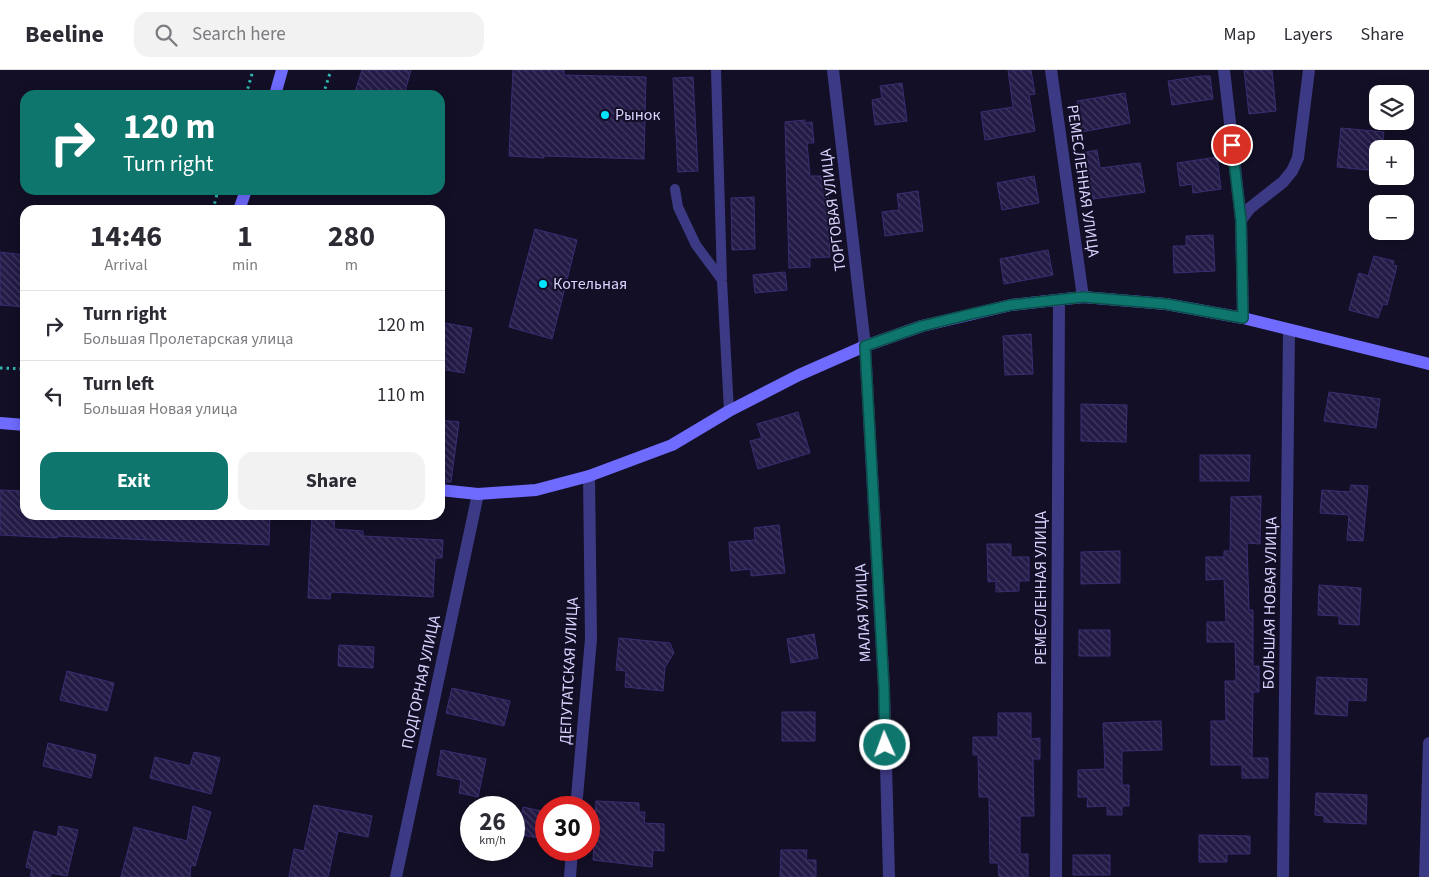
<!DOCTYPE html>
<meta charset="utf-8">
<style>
:root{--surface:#fff;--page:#f2f2f3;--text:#2b2b33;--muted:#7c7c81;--line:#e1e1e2;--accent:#0f766e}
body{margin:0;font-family:"Source Sans 3",sans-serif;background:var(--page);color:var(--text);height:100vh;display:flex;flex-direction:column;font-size:19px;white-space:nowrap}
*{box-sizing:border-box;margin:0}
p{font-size:16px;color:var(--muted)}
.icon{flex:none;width:28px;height:28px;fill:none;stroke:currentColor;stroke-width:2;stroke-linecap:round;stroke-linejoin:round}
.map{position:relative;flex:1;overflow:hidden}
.drawer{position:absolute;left:20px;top:135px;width:425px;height:315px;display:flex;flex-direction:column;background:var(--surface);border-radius:15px;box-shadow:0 2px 12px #0003}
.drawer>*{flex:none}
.banner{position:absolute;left:20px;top:20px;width:425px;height:105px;border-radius:15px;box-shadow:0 2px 12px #0003;background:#0f766e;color:#fff;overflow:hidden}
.buttons{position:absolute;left:1369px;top:15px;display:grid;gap:10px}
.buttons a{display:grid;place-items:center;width:45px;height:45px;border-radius:10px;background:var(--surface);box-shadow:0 2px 12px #0003;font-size:25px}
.speed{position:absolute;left:460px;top:726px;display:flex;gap:10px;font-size:25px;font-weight:700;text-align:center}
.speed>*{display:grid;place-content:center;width:65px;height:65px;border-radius:50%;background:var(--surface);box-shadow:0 2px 12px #0003;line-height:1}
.speed small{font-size:12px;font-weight:400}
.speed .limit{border:8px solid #d22;background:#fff;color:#111}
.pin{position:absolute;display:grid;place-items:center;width:42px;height:42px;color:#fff;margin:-21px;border:2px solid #fff;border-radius:50%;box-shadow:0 1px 5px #0007}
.me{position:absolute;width:55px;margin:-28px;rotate:358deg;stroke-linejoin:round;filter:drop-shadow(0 0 4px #0008)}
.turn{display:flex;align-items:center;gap:18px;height:105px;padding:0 20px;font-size:22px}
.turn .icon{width:65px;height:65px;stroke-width:2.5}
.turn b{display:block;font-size:35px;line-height:42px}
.eta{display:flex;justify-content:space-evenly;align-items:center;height:85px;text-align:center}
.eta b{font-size:30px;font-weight:700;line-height:35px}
.cta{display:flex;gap:10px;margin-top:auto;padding:10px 20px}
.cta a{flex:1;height:58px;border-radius:15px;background:var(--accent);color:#fff;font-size:20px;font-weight:700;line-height:58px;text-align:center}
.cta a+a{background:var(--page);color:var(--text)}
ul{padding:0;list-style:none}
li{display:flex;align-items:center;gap:15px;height:70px;padding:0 20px;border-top:1px solid var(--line)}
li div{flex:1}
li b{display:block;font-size:19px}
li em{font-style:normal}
header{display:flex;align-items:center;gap:30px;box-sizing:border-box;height:70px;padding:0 25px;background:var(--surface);border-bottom:1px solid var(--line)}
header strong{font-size:24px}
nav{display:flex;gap:28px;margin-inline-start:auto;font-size:18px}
.search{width:350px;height:45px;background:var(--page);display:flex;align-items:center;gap:12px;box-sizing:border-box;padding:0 18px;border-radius:15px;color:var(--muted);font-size:19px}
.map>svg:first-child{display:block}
</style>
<header>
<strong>Beeline</strong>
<div class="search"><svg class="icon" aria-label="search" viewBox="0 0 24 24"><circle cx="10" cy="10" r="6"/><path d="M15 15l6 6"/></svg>Search here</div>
<nav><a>Map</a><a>Layers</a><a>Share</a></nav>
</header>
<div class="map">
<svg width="1429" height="807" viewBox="0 0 1429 807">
<defs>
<pattern id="building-back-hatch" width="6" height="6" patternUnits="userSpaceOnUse" patternTransform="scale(1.25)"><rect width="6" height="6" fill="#241b47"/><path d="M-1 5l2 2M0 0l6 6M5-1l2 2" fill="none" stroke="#433b63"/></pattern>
</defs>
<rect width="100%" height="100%" fill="#130f26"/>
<path fill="url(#building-back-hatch)" stroke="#3b2d73" d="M 362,0 L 411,0 L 404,25 L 354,25 Z
M 513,0 L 564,0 L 564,5 L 646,7 L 644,89 L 544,86 L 544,88 L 509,86 Z
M 1008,0 L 1031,0 L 1035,24 L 1029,25 L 1035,61 L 985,70 L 981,42 L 1013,37 Z
M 1244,0 L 1272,0 L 1276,41 L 1249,44 Z
M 1201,6 L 1210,6 L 1213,29 L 1172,35 L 1168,11 Z
M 693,7 L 698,101 L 678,102 L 673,8 Z
M 902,13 L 907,51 L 875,55 L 872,30 L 882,28 L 880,16 Z
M 1125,23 L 1130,53 L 1082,62 L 1077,31 Z
M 805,50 L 805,53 L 812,52 L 814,73 L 807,73 L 810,106 L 823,106 L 823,114 L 828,114 L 830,187 L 810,188 L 810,197 L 789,198 L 785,52 Z
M 1341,58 L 1384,62 L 1382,79 L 1378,79 L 1378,101 L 1337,97 Z
M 1097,80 L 1100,98 L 1140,93 L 1145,122 L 1093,129 L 1092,122 L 1082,124 L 1076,84 Z
M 1217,87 L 1221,119 L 1193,123 L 1192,114 L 1180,116 L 1177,93 Z
M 1034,106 L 1039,133 L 1002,140 L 997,113 Z
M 918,121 L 923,161 L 885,166 L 882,142 L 899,140 L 897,124 Z
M 754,127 L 755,179 L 732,180 L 731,128 Z
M 535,159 L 577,170 L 552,269 L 509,257 Z
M 1213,165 L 1215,201 L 1174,203 L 1173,176 L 1186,176 L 1186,166 Z
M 1048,180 L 1053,205 L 1004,214 L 1000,189 Z
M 0,182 L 25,185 L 25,237 L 0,235 Z
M 1374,186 L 1394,191 L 1393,195 L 1397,196 L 1387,235 L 1383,234 L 1378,248 L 1349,240 L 1359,203 L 1368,206 Z
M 785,202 L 787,220 L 755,223 L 753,205 Z
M 440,252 L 472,258 L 464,303 L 440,299 Z
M 1031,264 L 1033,304 L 1005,305 L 1003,266 Z
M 1329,322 L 1380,329 L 1376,358 L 1324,351 Z
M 1081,334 L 1127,335 L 1126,372 L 1081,371 Z
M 798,342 L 810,383 L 758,399 L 750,371 L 762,368 L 757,354 Z
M 440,350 L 459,352 L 451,412 L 440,412 Z
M 1200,385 L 1250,385 L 1249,411 L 1200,411 Z
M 1351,415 L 1368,416 L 1363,471 L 1347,470 L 1349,445 L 1320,443 L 1322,420 L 1350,422 Z
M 0,420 L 25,421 L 25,445 L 270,445 L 269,475 L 57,466 L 57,468 L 0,465 Z
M 1261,426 L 1260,474 L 1247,473 L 1249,540 L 1253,540 L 1253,596 L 1259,596 L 1259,622 L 1253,622 L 1252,688 L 1268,688 L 1268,708 L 1242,708 L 1242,695 L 1211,695 L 1211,651 L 1226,651 L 1225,611 L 1236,611 L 1235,572 L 1207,572 L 1207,552 L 1226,552 L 1224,509 L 1206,510 L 1206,487 L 1224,487 L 1224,481 L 1230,481 L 1231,427 Z
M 312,445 L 335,445 L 334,459 L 363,461 L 363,466 L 443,470 L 442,488 L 435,488 L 433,527 L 331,522 L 330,529 L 308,528 Z
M 779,455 L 785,503 L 751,506 L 751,499 L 731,501 L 729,472 L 755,470 L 754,458 Z
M 987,474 L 1011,474 L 1011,487 L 1029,487 L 1029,511 L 1019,511 L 1019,521 L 996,522 L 996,511 L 988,512 Z
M 1120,481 L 1120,513 L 1081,514 L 1081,482 Z
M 1319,515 L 1361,518 L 1359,555 L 1339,554 L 1339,546 L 1318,545 Z
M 1079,560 L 1110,560 L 1110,586 L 1079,586 Z
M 814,564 L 818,588 L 791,593 L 787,569 Z
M 619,568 L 670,573 L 674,583 L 665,597 L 663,621 L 625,617 L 626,601 L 616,600 Z
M 339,575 L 374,577 L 373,598 L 338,596 Z
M 67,601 L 114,613 L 107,641 L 60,630 Z
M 1317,607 L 1367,609 L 1366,631 L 1348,630 L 1347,646 L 1315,644 Z
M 452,618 L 510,631 L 504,656 L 446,643 Z
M 782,642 L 815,642 L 815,671 L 782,671 Z
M 998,643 L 1031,643 L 1031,669 L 1040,668 L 1040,689 L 1033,689 L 1034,746 L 1020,746 L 1020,784 L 1028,784 L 1028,807 L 999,807 L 998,793 L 990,793 L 989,727 L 979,727 L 978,685 L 973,685 L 973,667 L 998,667 Z
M 1161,651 L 1162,680 L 1122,681 L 1122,715 L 1129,715 L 1129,736 L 1122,736 L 1122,745 L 1107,745 L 1107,736 L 1087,737 L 1088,727 L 1078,727 L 1078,700 L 1105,699 L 1103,653 Z
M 48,673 L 96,685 L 91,708 L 43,696 Z
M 441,680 L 486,689 L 478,727 L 459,723 L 461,710 L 437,705 Z
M 194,682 L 220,688 L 211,724 L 150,708 L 155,687 L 190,696 Z
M 1316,723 L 1367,725 L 1366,754 L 1324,752 L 1324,746 L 1315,745 Z
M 596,731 L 639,733 L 639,742 L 645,742 L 644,753 L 664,754 L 664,781 L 653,780 L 652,797 L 593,790 Z
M 314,735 L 372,746 L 368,767 L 338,761 L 328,807 L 289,807 L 294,779 L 304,781 Z
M 193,736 L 211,742 L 195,796 L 191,795 L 190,807 L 121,807 L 134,757 L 187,771 Z
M 523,737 L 546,742 L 546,764 L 544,764 L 543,769 L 517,764 Z
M 59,756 L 78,760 L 67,806 L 51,803 L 50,807 L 30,807 L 32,799 L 26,797 L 34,761 L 57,767 Z
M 1199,765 L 1250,766 L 1250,784 L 1227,784 L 1227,792 L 1199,792 Z
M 781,780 L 807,780 L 806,790 L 816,790 L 816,807 L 780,807 Z
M 1073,785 L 1110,785 L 1110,805 L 1073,805 Z"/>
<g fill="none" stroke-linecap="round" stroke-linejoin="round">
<path stroke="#2fb8b0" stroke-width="3" stroke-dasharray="2.5 4" stroke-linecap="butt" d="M 246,25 L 253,0
M 323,25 L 331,0
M 213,140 L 218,120
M 0,298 L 25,299"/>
<path stroke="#3d3a85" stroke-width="10" d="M 716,0 L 722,211 L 729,341
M 675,119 L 678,137 L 696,175 L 722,210"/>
<path stroke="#3d3a85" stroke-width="12" d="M 833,0 L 865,276 L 884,619 L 889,807
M 1051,0 L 1083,227
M 1224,0 L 1241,150
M 1243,248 L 1241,150 L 1250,138 L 1283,112 L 1292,101 L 1298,88 L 1309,0
M 576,738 L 591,569 L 589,406
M 396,807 L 478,424
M 570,807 L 572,780
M 1056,807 L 1059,230
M 1283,807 L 1289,260
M 1425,807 L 1429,673"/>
<path stroke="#6f6bff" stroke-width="12" d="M 275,25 L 282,0
M 239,140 L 246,120
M 0,353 L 25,355
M 440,420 L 478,424 L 536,420 L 589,406 L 672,375 L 729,341 L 799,305 L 865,276 L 922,256 L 1011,235 L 1083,227 L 1166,234 L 1243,248 L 1429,294"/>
</g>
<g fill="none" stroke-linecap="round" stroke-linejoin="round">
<defs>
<path id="route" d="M 885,675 L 884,619 L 865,276 L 922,256 L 967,245 L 1011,235 L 1083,227 L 1166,234 L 1243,248 L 1241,150 L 1232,75"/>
</defs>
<use href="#route" stroke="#0a4d48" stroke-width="12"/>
<use href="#route" stroke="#0f766e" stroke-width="9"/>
</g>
<g fill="#00e5ff" stroke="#130f26" stroke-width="2">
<circle cx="605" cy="45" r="5"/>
<circle cx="543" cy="214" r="5"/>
</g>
<g text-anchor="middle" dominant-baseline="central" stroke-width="4" stroke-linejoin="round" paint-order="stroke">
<g font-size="16" fill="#d9d4ff" stroke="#130f26" text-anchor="start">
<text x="615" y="45">Рынок</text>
<text x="553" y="214">Котельная</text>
</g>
<g font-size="16" fill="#d9d4ff" stroke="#130f26">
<text transform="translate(1083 111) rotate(82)">РЕМЕСЛЕННАЯ УЛИЦА</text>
<text transform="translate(833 140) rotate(-97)">ТОРГОВАЯ УЛИЦА</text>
<text transform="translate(1041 518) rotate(-90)">РЕМЕСЛЕННАЯ УЛИЦА</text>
<text transform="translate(1270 533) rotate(-89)">БОЛЬШАЯ НОВАЯ УЛИЦА</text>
<text transform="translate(863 543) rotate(-93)">МАЛАЯ УЛИЦА</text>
<text transform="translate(569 601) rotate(-87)">ДЕПУТАТСКАЯ УЛИЦА</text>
<text transform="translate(421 612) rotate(-78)">ПОДГОРНАЯ УЛИЦА</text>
</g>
</g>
</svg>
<div class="buttons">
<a><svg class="icon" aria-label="layers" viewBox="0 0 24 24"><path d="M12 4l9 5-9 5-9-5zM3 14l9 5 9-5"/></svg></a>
<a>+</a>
<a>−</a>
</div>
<div class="speed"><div>26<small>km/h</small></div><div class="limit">30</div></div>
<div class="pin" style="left:1232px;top:75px;background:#d93025"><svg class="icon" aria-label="arrive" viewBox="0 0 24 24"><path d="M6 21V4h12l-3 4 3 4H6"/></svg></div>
<svg class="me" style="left:885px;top:675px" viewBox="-20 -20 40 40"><circle r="17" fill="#0f766e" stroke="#fff" stroke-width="3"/><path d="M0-11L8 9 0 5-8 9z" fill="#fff"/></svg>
<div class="banner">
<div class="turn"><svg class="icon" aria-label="right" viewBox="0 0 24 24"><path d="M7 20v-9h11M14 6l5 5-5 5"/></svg><div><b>120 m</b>Turn right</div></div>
</div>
<section class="drawer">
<div class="eta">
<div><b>14:46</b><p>Arrival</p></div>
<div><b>1</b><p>min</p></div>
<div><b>280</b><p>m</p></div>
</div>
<ul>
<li><svg class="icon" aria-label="right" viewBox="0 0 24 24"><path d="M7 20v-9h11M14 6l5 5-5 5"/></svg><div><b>Turn right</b><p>Большая Пролетарская улица</p></div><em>120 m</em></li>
<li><svg class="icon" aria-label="left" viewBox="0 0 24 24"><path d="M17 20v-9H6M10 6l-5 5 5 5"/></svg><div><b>Turn left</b><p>Большая Новая улица</p></div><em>110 m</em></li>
</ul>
<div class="cta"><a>Exit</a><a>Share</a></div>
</section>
</div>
